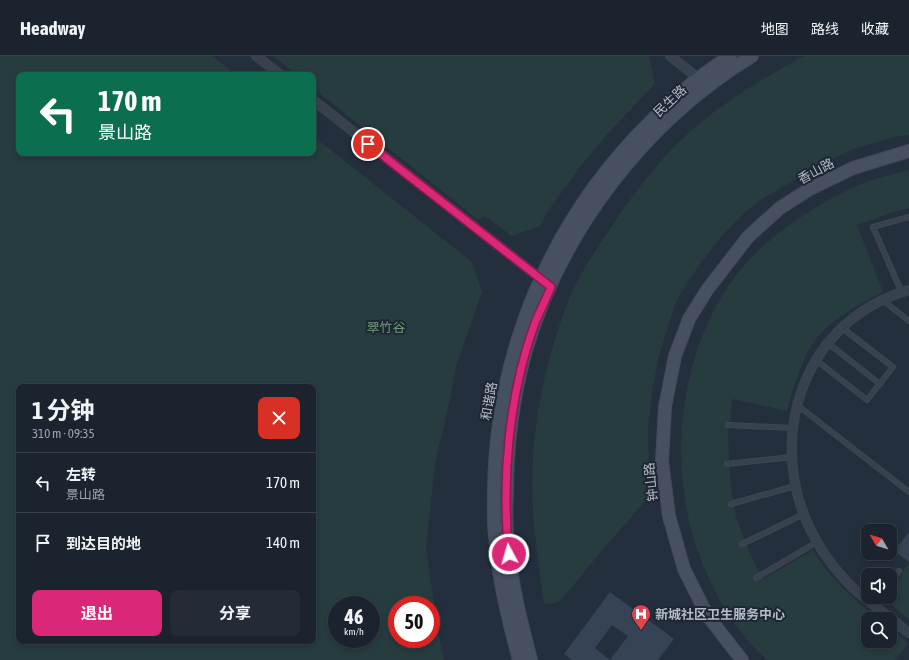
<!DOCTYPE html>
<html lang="zh">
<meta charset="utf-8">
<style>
:root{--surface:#1b232e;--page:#242b36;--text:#f1f3f6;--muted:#a0a4aa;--line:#39404a;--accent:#db2777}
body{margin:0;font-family:"Asap Condensed","Noto Sans SC",sans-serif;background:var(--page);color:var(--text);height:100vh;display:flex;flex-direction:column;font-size:15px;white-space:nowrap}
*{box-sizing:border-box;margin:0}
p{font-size:13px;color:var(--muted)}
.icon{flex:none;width:22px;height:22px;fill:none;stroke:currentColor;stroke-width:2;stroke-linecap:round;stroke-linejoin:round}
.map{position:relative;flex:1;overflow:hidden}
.drawer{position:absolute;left:16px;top:328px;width:300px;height:260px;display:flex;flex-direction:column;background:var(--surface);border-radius:8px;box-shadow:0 2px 6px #0003,0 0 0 1px var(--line)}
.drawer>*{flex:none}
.guide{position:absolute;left:16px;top:16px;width:300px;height:84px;border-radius:8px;box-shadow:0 2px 6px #0003,0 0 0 1px var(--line);background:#0b6e4f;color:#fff;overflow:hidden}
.needle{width:26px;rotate:308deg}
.controls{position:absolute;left:861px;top:468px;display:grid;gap:8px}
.controls a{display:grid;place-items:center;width:36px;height:36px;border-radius:8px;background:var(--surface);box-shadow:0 2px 6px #0003,0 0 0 1px var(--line);font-size:20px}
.speed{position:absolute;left:328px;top:540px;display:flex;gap:8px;font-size:20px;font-weight:700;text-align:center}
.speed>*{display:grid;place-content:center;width:52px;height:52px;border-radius:50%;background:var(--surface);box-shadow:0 2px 6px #0003,0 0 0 1px var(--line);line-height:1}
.speed small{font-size:10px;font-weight:400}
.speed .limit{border:6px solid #d22;background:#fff;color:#111}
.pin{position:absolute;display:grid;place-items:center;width:34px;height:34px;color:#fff;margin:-17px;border:2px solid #fff;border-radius:50%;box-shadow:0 1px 4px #0007}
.me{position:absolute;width:44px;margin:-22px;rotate:354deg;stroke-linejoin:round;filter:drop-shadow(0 0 3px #0008)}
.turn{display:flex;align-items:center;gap:14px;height:84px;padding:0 16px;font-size:18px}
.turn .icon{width:52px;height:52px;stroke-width:2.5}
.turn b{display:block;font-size:28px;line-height:34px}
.round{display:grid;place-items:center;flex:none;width:42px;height:42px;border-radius:8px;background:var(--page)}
.overview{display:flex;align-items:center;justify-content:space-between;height:68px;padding:0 16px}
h1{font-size:24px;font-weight:700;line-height:30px}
.primary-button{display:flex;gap:8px;margin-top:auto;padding:8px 16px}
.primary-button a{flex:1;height:46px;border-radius:8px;background:var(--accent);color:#fff;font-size:16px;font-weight:700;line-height:46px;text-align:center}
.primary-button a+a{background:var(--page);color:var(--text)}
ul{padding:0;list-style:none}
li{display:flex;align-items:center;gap:12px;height:60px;padding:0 16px;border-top:1px solid var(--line)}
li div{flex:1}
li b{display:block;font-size:15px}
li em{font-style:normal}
header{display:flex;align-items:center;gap:24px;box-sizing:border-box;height:56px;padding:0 20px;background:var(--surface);border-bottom:1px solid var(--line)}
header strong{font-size:19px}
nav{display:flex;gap:22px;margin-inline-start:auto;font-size:14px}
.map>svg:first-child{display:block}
</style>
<header>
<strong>Headway</strong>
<nav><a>地图</a><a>路线</a><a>收藏</a></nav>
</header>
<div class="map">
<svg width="909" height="604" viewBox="0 0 909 604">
<rect width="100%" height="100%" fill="#242f3e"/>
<path fill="#263c3f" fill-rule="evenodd" d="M 0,0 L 212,0 L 236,19 L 19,19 L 19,97 L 313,97 L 313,80 L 472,206 L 482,236 L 456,310 L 451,339 L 435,408 L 426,491 L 437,571 L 444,604 L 0,604 ZM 19,331 L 313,331 L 313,585 L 19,585 ZM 337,549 L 371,549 L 371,583 L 337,583 ZM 397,549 L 431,549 L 431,583 L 397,583 Z
M 273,0 L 649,0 L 655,28 L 609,76 L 583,107 L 548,155 L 540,170 L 512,180 L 485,160 L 478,164 L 313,32 L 313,19 L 297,19 Z
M 805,0 L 909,0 L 909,79 L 894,81 L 851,94 L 816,111 L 759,145 L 741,160 L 720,182 L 697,212 L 676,245 L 658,303 L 652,337 L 648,371 L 650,440 L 610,485 L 560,545 L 550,548 L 544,547 C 537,499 530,452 533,403 C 536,349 549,294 569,243 C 577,222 591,202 603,183 C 622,154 643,125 666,99 C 696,67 733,41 770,19 C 782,13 793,5 805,0 Z
M 909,114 L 909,152 L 894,156 L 857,169 L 883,236 C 863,246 843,257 826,272 C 803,293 795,327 787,355 L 733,343 L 728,379 L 730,422 L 736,461 L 750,498 L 763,523 L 813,494 C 830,523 852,542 878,563 L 868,563 L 868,585 L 890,585 L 890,573 L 906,585 L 907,589 L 895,604 L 767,604 C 760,597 752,589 745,581 C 724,556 708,524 697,493 C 665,399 681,272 754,199 C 782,171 829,140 867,126 C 881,121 895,118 909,114 Z
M 909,506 L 909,563 L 888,546 L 888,542 L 890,541 L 890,538 Z"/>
<path fill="#364354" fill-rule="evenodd" d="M 909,476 L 909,506 L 894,495 Z
M 610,536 L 674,583 L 658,604 L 572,604 L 564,598 ZM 612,569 L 628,580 L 610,604 L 595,592 Z"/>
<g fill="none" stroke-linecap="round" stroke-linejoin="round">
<defs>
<path id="lane" d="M 902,237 L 873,171 L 909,161
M 884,245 L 909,265
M 829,288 L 880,328
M 816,304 L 867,344 L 893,311 L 841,271
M 797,349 L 909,436
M 728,369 L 793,372
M 727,408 L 792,401
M 731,448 L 795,430
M 742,488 L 804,458
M 756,522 L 817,486
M 890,527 L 899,515
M 874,549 L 879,541"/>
<path id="street" d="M 256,0 L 281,19
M 670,0 L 702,25
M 313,44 L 545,226
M 909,234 C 799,265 762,391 817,486 C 826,502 839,518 852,531 C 858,537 865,542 871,547 C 884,557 896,567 909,577"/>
<path id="secondary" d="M 519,604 C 508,563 498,522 495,479 C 493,464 494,449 494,434 C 496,294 552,161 653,63 C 667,49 682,34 699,22 C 709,14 720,7 730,0
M 531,604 C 520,562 510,521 507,478 C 506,464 506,450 507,436 C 507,390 513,343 525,298 C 560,176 644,66 752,0
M 742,604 L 707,559 L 684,513 L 669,460 L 662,405 L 665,351 L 675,300 L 689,263 L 707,234 L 748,181 L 760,170 L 780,152 L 808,134 L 853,112 L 909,95"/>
</defs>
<use href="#lane" stroke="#414a57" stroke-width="6"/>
<use href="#street" stroke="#414a57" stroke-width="10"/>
<use href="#secondary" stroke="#414a57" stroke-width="14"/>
<use href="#lane" stroke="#38414e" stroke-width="4.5"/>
<use href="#street" stroke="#38414e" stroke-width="9"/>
<use href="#secondary" stroke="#465061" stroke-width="12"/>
</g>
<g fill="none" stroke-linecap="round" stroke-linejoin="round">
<defs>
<path id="route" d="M 368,88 L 551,231 C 546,243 540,255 535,267 C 509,338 501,424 509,498"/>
</defs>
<use href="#route" stroke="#8e194d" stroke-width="10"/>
<use href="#route" stroke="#db2777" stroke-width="7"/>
</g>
<defs>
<symbol id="hospital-pin" viewBox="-11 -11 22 30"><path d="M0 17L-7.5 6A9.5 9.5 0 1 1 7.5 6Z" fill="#e0444e" stroke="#1d2633"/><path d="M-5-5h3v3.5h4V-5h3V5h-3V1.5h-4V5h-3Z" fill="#fff"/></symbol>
</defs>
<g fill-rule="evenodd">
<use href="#hospital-pin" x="630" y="547" width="22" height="30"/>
</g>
<g text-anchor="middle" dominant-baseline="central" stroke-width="4" stroke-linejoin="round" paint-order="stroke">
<g font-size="13" fill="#b4bcc9" stroke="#1d2633">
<text transform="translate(670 45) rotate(-43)">民生路</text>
<text transform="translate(816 115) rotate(-28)">香山路</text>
<text transform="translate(489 345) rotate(-80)">和谐路</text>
<text transform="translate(651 426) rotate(-96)">钟山路</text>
</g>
<g font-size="13" fill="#6b9a76" stroke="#1d2633">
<text x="386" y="271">翠竹谷</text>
</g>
<g font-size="13" font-weight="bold" fill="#b4bcc9" stroke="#1d2633" text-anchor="start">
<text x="655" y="558">新城社区卫生服务中心</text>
</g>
</g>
</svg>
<div class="controls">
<a><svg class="needle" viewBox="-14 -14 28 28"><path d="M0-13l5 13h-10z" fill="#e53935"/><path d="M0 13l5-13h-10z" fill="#a0a4aa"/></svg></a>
<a><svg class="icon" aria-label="sound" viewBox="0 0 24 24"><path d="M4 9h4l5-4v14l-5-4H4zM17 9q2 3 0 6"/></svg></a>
<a><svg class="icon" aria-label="search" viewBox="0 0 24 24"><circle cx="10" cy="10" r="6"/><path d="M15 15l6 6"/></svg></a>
</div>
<div class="speed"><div>46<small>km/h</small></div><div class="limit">50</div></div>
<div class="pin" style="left:368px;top:88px;background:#d93025"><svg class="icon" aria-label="arrive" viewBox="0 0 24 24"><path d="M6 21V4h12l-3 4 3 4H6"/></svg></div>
<svg class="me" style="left:509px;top:498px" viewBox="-20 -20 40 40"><circle r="17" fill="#db2777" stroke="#fff" stroke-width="3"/><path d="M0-11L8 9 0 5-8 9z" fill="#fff"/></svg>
<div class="guide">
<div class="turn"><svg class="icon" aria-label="left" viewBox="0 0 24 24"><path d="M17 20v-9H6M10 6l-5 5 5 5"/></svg><div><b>170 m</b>景山路</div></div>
</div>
<section class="drawer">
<div class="overview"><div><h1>1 分钟</h1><p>310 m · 09:35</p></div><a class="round" style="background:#d93025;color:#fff"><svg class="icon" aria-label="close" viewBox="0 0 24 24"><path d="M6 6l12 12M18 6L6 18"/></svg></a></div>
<ul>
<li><svg class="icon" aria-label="left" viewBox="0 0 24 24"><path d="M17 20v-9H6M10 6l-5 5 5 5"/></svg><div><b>左转</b><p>景山路</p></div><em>170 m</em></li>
<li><svg class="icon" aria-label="arrive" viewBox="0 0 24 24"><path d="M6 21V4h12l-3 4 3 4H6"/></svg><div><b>到达目的地</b></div><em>140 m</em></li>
</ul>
<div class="primary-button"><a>退出</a><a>分享</a></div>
</section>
</div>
